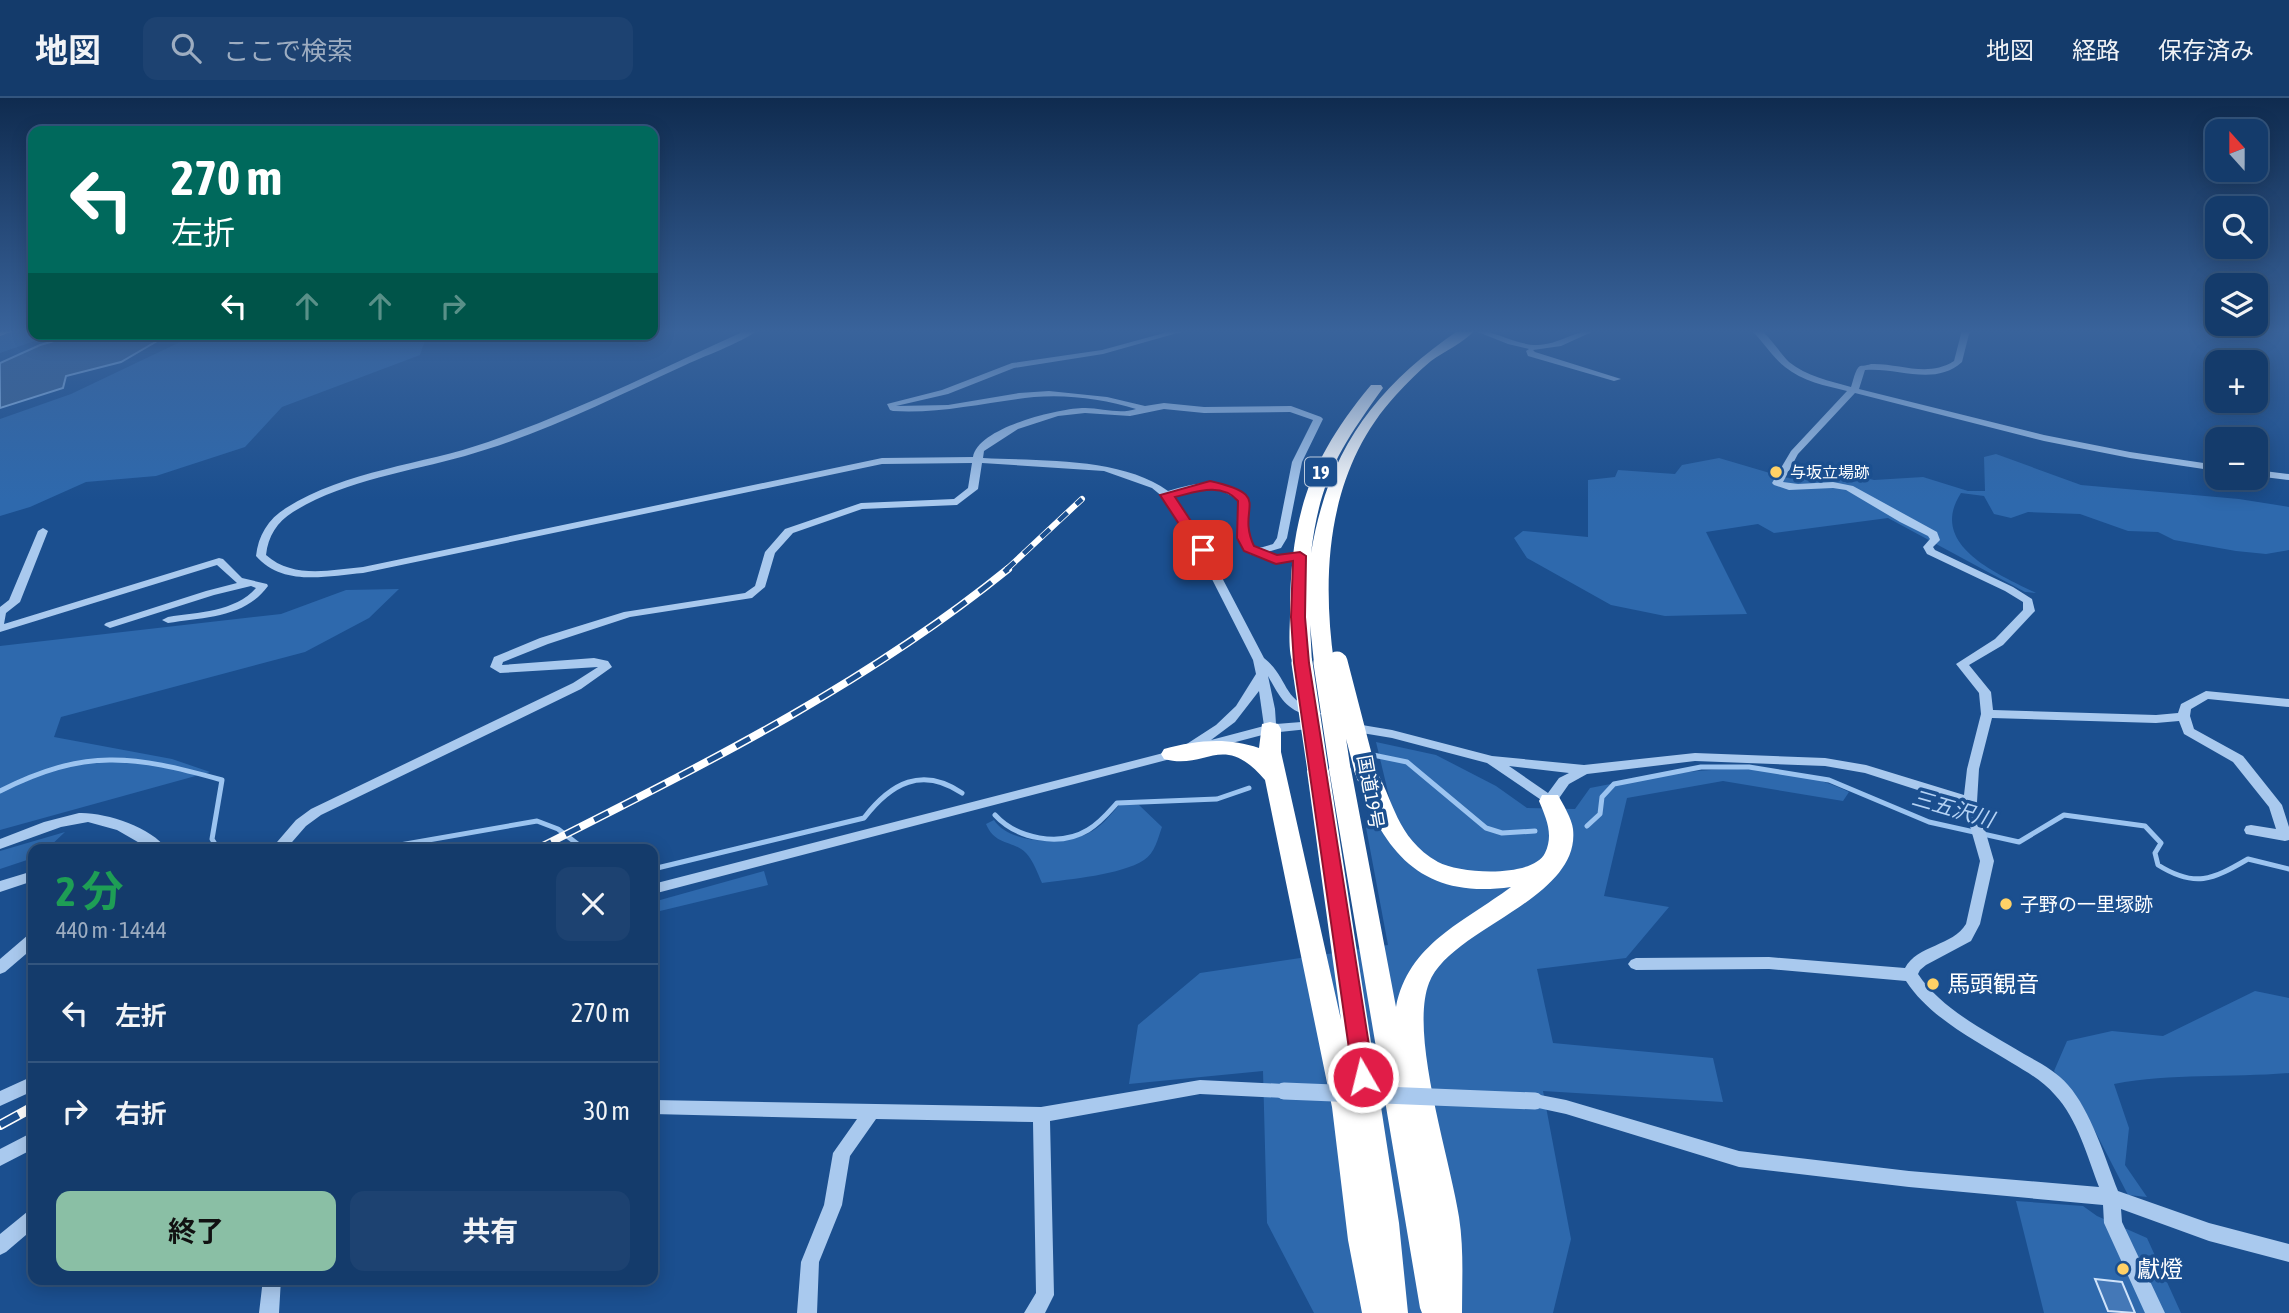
<!DOCTYPE html>
<html lang="ja">
<meta charset="utf-8">
<style>
:root{--surface:#143b6b;--page:#1d4271;--text:#f1f3f6;--muted:#9dadc1;--line:#33557e;--accent:#8abfa5}
body{margin:0;font-family:"Asap Condensed","Noto Sans JP",sans-serif;background:var(--page);color:var(--text);height:100vh;display:flex;flex-direction:column;font-size:26px;white-space:nowrap}
*{box-sizing:border-box;margin:0}
p{font-size:23px;color:var(--muted)}
.icon{flex:none;width:38px;height:38px;fill:none;stroke:currentColor;stroke-width:2;stroke-linecap:round;stroke-linejoin:round}
.map{position:relative;flex:1;overflow:hidden}
.panel{position:absolute;left:28px;top:746px;width:630px;height:441px;display:flex;flex-direction:column;background:var(--surface);border-radius:14px;box-shadow:0 4px 18px #0003,0 0 0 2px var(--line)}
.panel>*{flex:none}
.hud{position:absolute;left:28px;top:28px;width:630px;height:214px;border-radius:14px;box-shadow:0 4px 18px #0003,0 0 0 2px var(--line);background:#00695c;color:#fff;overflow:hidden}
.needle{width:46px;rotate:339deg}
.tools{position:absolute;left:2205px;top:21px;display:grid;gap:14px}
.tools a{display:grid;place-items:center;width:63px;height:63px;border-radius:14px;background:var(--surface);box-shadow:0 4px 18px #0003,0 0 0 2px var(--line);font-size:35px}
.pin{position:absolute;display:grid;place-items:center;width:60px;height:60px;color:#fff;margin:-30px;border-radius:14px;box-shadow:0 4px 10px #0006}
.me{position:absolute;width:77px;margin:-38px;rotate:352deg;stroke-linejoin:round;filter:drop-shadow(0 0 5px #0008)}
.turn{display:flex;align-items:center;gap:24px;height:147px;padding:0 28px;font-size:32px}
.turn .icon{width:91px;height:91px;stroke-width:2.5}
.turn b{display:block;font-size:49px;line-height:60px}
.lanes{display:flex;align-items:center;height:66px;padding:0 28px;background:#0003;justify-content:center;gap:35px;direction:ltr}
.lanes .off{opacity:.35}
.round{display:grid;place-items:center;flex:none;width:74px;height:74px;border-radius:14px;background:var(--page)}
.summary{display:flex;align-items:center;justify-content:space-between;height:119px;padding:0 28px}
h1{font-size:42px;font-weight:700;line-height:52px;color:#1e9e55}
.cta{display:flex;gap:14px;margin-top:auto;padding:14px 28px}
.cta a{flex:1;height:80px;border-radius:14px;background:var(--accent);color:#111;font-size:28px;font-weight:700;line-height:80px;text-align:center}
.cta a+a{background:var(--page);color:var(--text)}
ul{padding:0;list-style:none}
li{display:flex;align-items:center;gap:21px;height:98px;padding:0 28px;border-top:2px solid var(--line)}
li div{flex:1}
li b{display:block;font-size:26px}
li em{font-style:normal}
header{display:flex;align-items:center;gap:42px;box-sizing:border-box;height:98px;padding:0 35px;background:var(--surface);border-bottom:2px solid var(--line)}
header strong{font-size:33px}
nav{display:flex;gap:38px;margin-inline-start:auto;font-size:24px}
.search{width:490px;height:63px;background:var(--page);display:flex;align-items:center;gap:18px;box-sizing:border-box;padding:0 24px;border-radius:14px;color:var(--muted);font-size:26px}
.map>svg:first-child{display:block}
</style>
<header>
<strong>地図</strong>
<div class="search"><svg class="icon" aria-label="search" viewBox="0 0 24 24"><circle cx="10" cy="10" r="6"/><path d="M15 15l6 6"/></svg>ここで検索</div>
<nav><a>地図</a><a>経路</a><a>保存済み</a></nav>
</header>
<div class="map">
<svg width="2289" height="1215" viewBox="0 0 2289 1215">
<rect width="100%" height="100%" fill="#1b4f8f"/>
<path fill="#2e69ad" d="M 0,232 L 33,232 L 33,236 L 55,236 L 0,255 Z
M 197,236 L 427,236 L 420,257 L 282,309 L 245,349 L 156,378 L 86,384 L 30,409 L 0,418 L 0,321 L 71,296 Z
M 1996,356 L 2081,387 L 2239,401 L 2289,409 L 2289,452 L 2266,456 L 2236,453 L 2174,442 L 2158,434 L 2128,433 L 2080,416 L 2028,414 L 2011,420 L 1994,416 L 1984,398 L 1961,395 C 1927,447 1998,476 2036,495 L 2025,494 L 1888,420 L 1774,435 L 1758,426 L 1706,434 L 1747,516 L 1665,518 L 1611,507 L 1527,460 L 1514,440 L 1523,433 L 1588,439 L 1588,382 L 1615,379 L 1618,372 L 1675,376 L 1682,367 L 1719,360 L 1787,380 L 1807,366 L 1874,382 L 1923,379 L 1968,393 L 1985,393 L 1984,359 Z
M 399,491 L 369,520 L 305,554 L 61,619 L 54,639 L 172,661 L 210,674 L 0,732 L 0,548 L 281,516 L 346,492 Z
M 1376,644 L 1436,657 L 1496,688 L 1527,710 L 1575,711 L 1590,690 C 1675,674 1767,655 1849,694 L 1843,703 L 1723,683 L 1627,700 L 1604,798 L 1669,809 L 1626,860 L 1537,871 L 1553,945 L 1713,960 L 1723,1004 L 1543,993 L 1571,1141 L 1553,1215 L 1314,1215 L 1267,1125 L 1263,973 L 1129,986 L 1138,927 L 1200,875 L 1388,847 L 1365,724 L 1394,719 Z
M 1119,707 L 1139,707 L 1162,729 C 1158,740 1155,755 1144,762 C 1121,777 1070,781 1042,785 C 1038,776 1033,762 1026,755 C 1013,742 995,748 986,726 L 994,722 C 1009,746 1063,747 1087,736 C 1101,729 1109,719 1119,707 Z
M 65,734 L 47,751 L 33,751 L 33,760 L 0,771 L 0,753 Z
M 764,773 L 768,787 L 660,813 L 653,818 L 653,804 Z
M 2255,893 L 2289,900 L 2289,975 C 2231,980 2172,975 2114,986 L 2129,1030 L 2125,1067 L 2147,1099 L 2128,1097 L 2080,1004 L 2054,973 L 2067,943 L 2112,933 L 2163,938 Z
M 2016,1103 L 2083,1108 L 2097,1118 L 2147,1140 L 2181,1215 L 2044,1215 Z"/>
<path fill="#3c6290" stroke="#9cc4f0" stroke-width="2" d="M 79,236 L 169,236 L 121,264 L 66,278 L 63,290 L 0,310 L 0,265 L 40,247 Z"/>
<g fill="none" stroke-linecap="round" stroke-linejoin="round">
<path stroke="#9cc4f0" stroke-width="5" d="M 1368,656 L 1407,664 L 1486,730 L 1502,735 L 1535,733
M 0,693 C 85,650 133,657 222,682 L 212,741 L 218,751
M 995,717 C 1017,741 1060,749 1088,732 C 1100,725 1108,715 1117,705 L 1217,701 L 1249,690
M 1587,728 L 1600,716 L 1602,699 L 1614,686 L 1701,669 L 1749,669 L 1829,682 L 1929,724 L 2019,744 L 2064,717 L 2145,728 L 2161,745 L 2155,755 L 2158,767 C 2195,790 2212,782 2248,761 L 2289,771
M 377,751 L 537,723 L 558,731 L 584,751
M 653,771 L 864,720 C 891,685 922,668 962,695"/>
</g>
<path fill="#4478b7" stroke="#cfe3fa" stroke-width="2" d="M 2095,1181 L 2122,1184 L 2135,1215 L 2108,1213 Z"/>
<g fill="none" stroke-linecap="round" stroke-linejoin="round">
<path fill="#a9c9ee" fill-rule="evenodd" d="M 747,232 L 758,232 C 739,246 704,258 681,269 C 611,301 540,337 465,358 C 408,374 345,382 293,414 C 277,424 268,438 266,457 C 293,481 330,472 363,469 L 882,360 L 973,359 C 978,330 1056,311 1082,310 C 1100,309 1118,317 1136,311 C 1105,301 1067,296 1034,299 C 986,304 941,316 893,313 L 890,312 L 887,306 L 942,292 L 1012,265 L 1102,252 L 1175,232 L 1188,232 L 1103,256 L 1014,270 L 948,296 L 896,308 L 948,307 L 1019,295 L 1049,293 L 1107,299 L 1145,308 L 1164,305 L 1204,309 L 1291,308 L 1321,319 L 1323,321 L 1302,364 L 1287,440 L 1281,450 L 1267,454 L 1277,459 L 1299,455 L 1304,458 L 1303,460 L 1276,465 L 1250,456 L 1245,452 L 1239,440 L 1239,404 C 1219,385 1197,390 1173,398 L 1195,428 L 1264,560 C 1290,581 1281,603 1319,613 L 1321,616 L 1315,620 C 1286,612 1282,603 1268,578 L 1275,611 L 1276,626 L 1314,623 L 1318,624 L 1320,627 L 1318,630 L 1270,635 L 1209,651 L 1203,647 L 1178,659 L 653,796 L 653,786 L 1179,651 L 1216,627 L 1236,608 L 1256,576 L 1253,562 L 1185,428 L 1163,399 L 1152,390 L 1104,373 L 982,365 L 978,391 L 957,407 L 862,411 L 793,435 L 775,455 L 765,489 L 752,500 L 630,519 L 548,546 L 503,564 L 502,567 L 594,560 L 608,563 L 612,569 L 581,591 L 321,717 L 306,728 L 286,751 L 271,751 L 296,722 L 311,711 L 573,585 L 598,569 L 500,575 L 490,569 L 494,559 L 540,540 L 624,514 L 745,495 L 755,488 L 765,454 L 785,431 L 861,405 L 954,401 L 968,390 L 972,365 L 882,366 L 363,475 C 327,478 283,489 256,458 C 258,438 268,421 286,410 C 346,372 422,367 488,344 C 577,313 661,271 747,232 ZM 1164,311 L 1204,315 L 1290,314 L 1313,322 L 1292,364 L 1277,440 L 1273,446 C 1269,447 1260,451 1256,449 C 1246,445 1249,413 1249,403 C 1227,378 1197,384 1168,393 C 1122,359 1039,363 983,360 L 984,353 L 1018,331 L 1058,318 L 1085,315 L 1130,318 ZM 1259,593 L 1264,628 L 1211,642 L 1235,624 Z
M 1473,232 C 1495,232 1515,247 1537,247 C 1558,247 1575,232 1596,232 L 1561,248 L 1533,252 L 1535,254 L 1621,281 L 1614,283 L 1528,258 L 1526,253 L 1529,251 L 1508,246 Z
M 1751,232 L 1760,232 L 1763,234 C 1773,243 1780,255 1789,264 C 1806,278 1830,283 1851,289 C 1853,284 1855,271 1860,268 C 1860,268 1870,267 1871,266 C 1900,265 1927,280 1954,263 L 1962,232 L 1970,232 L 1962,264 C 1934,289 1898,269 1865,272 L 1859,291 L 2044,337 L 2130,354 L 2217,367 L 2217,373 L 2130,360 L 2044,343 L 1855,295 L 1798,356 L 1783,384 L 1798,386 L 1833,384 L 1853,388 L 1937,434 L 1940,442 L 1933,449 L 1935,452 L 2013,489 L 2032,501 L 2035,513 L 2033,515 L 2003,547 L 1969,567 L 1991,594 L 1993,612 L 2156,617 L 2178,615 L 2181,606 L 2206,593 L 2289,601 L 2289,609 L 2208,601 L 2191,611 L 2190,618 L 2194,631 L 2243,658 L 2282,707 L 2289,729 L 2289,742 L 2285,743 L 2246,736 L 2244,732 L 2246,728 L 2251,727 L 2276,731 L 2269,709 L 2233,664 L 2184,636 L 2179,623 L 2156,625 L 1992,620 L 1979,671 L 1977,704 L 1994,763 L 1980,826 L 1971,843 L 1926,867 L 1920,872 L 1918,876 C 1942,912 1988,934 2024,956 C 2040,965 2056,973 2068,987 C 2091,1013 2105,1060 2118,1093 L 2209,1125 L 2289,1146 L 2289,1164 L 2209,1143 L 2121,1111 L 2122,1124 L 2165,1215 L 2145,1215 L 2104,1125 L 2103,1107 L 1909,1089 L 1739,1069 L 1566,1016 L 1529,1008 L 1527,1003 L 1529,998 L 1535,996 L 1566,1002 L 1739,1053 L 1909,1073 L 2099,1089 C 2088,1060 2077,1020 2055,997 C 2043,983 2027,974 2012,965 C 1975,942 1930,920 1906,883 L 1769,871 L 1636,872 L 1631,870 L 1628,866 L 1631,862 L 1636,860 L 1769,859 L 1905,870 C 1917,847 1953,848 1966,826 L 1980,763 L 1964,707 L 1865,675 L 1825,668 L 1695,663 L 1587,676 L 1569,686 L 1555,706 L 1550,708 L 1487,665 L 1392,640 L 1350,633 L 1344,629 L 1350,625 L 1392,632 L 1492,658 L 1584,667 L 1695,655 L 1825,660 L 1866,667 L 1964,697 L 1967,671 L 1981,616 L 1979,595 L 1956,566 L 1995,541 L 2023,512 L 2023,504 L 2005,493 L 1927,456 L 1923,449 L 1930,441 L 1928,438 L 1900,424 L 1846,392 L 1833,390 L 1789,392 L 1774,387 L 1772,385 L 1791,353 L 1847,293 C 1826,288 1802,283 1785,269 C 1772,259 1763,243 1751,232 ZM 1509,668 L 1569,675 L 1559,680 L 1548,695 Z
M 2256,372 L 2289,376 L 2289,382 L 2256,378 Z
M 43,430 L 48,433 L 20,504 L 6,515 L 4,526 L 219,460 L 223,461 L 242,480 L 267,486 L 268,488 C 245,520 204,519 168,525 L 162,522 L 168,519 C 198,514 235,514 256,490 L 251,488 L 214,497 L 110,530 L 104,527 L 106,525 L 206,493 L 237,485 L 217,467 L 0,534 L 0,509 L 9,502 L 38,433 Z
M 79,715 C 105,714 151,729 167,751 L 150,751 L 117,732 L 88,724 L 61,729 L 0,751 L 0,741 L 44,724 Z
M 33,773 L 33,783 L 0,794 L 0,783 Z
M 33,835 L 33,850 L 5,874 L 0,876 L 0,861 L 28,837 Z
M 33,978 L 33,993 L 0,1008 L 0,993 Z
M 1200,982 L 1284,986 L 1290,988 L 1292,993 L 1290,998 L 1284,1000 L 1200,996 L 1050,1023 L 1054,1197 L 1045,1215 L 1024,1215 L 1036,1195 L 1033,1024 L 876,1021 L 850,1058 L 842,1107 L 819,1164 L 817,1215 L 797,1215 L 801,1164 L 824,1107 L 833,1055 L 857,1021 L 653,1016 L 653,1002 L 1041,1009 Z
M 33,1034 L 33,1051 L 0,1068 L 0,1051 Z
M 33,1111 L 33,1131 L 6,1154 L 0,1157 L 0,1136 L 27,1114 Z
M 263,1181 L 281,1181 L 279,1215 L 259,1215 Z"/>
<path fill="#f0f6ff" fill-rule="evenodd" d="M 0,232 L 16,232 L 0,238 Z"/>
<path fill="#fff" fill-rule="evenodd" d="M 1459,232 L 1475,232 C 1463,245 1445,253 1431,263 C 1419,273 1407,285 1396,297 C 1328,371 1321,471 1334,565 L 1324,571 L 1314,565 L 1310,527 L 1312,565 L 1302,571 L 1295,570 C 1287,557 1290,531 1290,516 C 1290,420 1309,361 1371,287 L 1381,287 L 1383,290 C 1340,350 1320,380 1311,455 C 1328,353 1374,290 1459,232 Z
M 1270,624 L 1278,626 L 1281,631 L 1281,654 L 1341,922 L 1307,673 L 1310,668 L 1326,668 L 1329,673 L 1399,1125 L 1408,1215 L 1362,1215 L 1348,1142 L 1332,1009 L 1265,682 C 1222,632 1207,673 1164,661 L 1161,656 L 1164,651 C 1196,642 1228,639 1259,650 L 1262,626 Z
M 1340,663 L 1348,666 L 1351,671 L 1396,909 C 1408,846 1464,824 1511,789 C 1419,802 1382,752 1354,672 L 1357,667 L 1373,667 C 1395,703 1395,739 1438,764 C 1460,776 1533,780 1545,755 C 1554,736 1546,720 1539,703 L 1542,697 L 1558,697 C 1563,706 1572,721 1573,731 C 1581,802 1450,830 1429,885 C 1409,936 1450,1060 1459,1119 C 1464,1151 1462,1183 1462,1215 L 1422,1215 L 1420,1210 L 1329,671 L 1332,666 Z"/>
<defs>
<path id="rail-far2" d="M 1006,472 L 1082,401"/>
<path id="rail-far1" d="M 537,751 C 701,668 865,587 1008,471"/>
<path id="rail" d="M 0,1027 L 33,1009"/>
</defs>
<use href="#rail-far2" stroke="#fff" stroke-width="6"/>
<use href="#rail-far1" stroke="#fff" stroke-width="8"/>
<use href="#rail" stroke="#fff" stroke-width="10"/>
<use href="#rail-far2" stroke="#1b4f8f" stroke-width="4.5" stroke-dasharray="12" stroke-linecap="butt"/>
<use href="#rail-far1" stroke="#1b4f8f" stroke-width="5" stroke-dasharray="16" stroke-linecap="butt"/>
<use href="#rail" stroke="#1b4f8f" stroke-width="7" stroke-dasharray="21" stroke-linecap="butt"/>
<path stroke="#a9c9ee" stroke-width="17" d="M 1284,993 L 1535,1003"/>
<path stroke="#fff" stroke-width="21" d="M 1337,564 L 1365,672
M 1302,565 L 1318,673
M 1324,565 L 1340,671"/>
</g>
<linearGradient id="sky" x2="0" y2="1"><stop stop-color="#0f2b4f"/><stop offset="0.58" stop-color="#39639b"/><stop offset="1" stop-color="#39639b" stop-opacity="0"/></linearGradient>
<rect width="2289" height="402" fill="url(#sky)"/>
<path fill="#e11d48" stroke="#92132f" stroke-width="2" d="M 1210,383 C 1276,398 1235,408 1254,448 L 1277,457 L 1300,454 L 1306,458 L 1305,519 L 1309,565 L 1374,979 L 1371,986 L 1363,989 L 1356,986 L 1353,979 L 1294,565 L 1291,519 L 1293,463 L 1276,466 L 1244,453 L 1237,440 L 1238,403 C 1221,384 1196,394 1175,399 L 1210,452 L 1198,455 L 1160,397 Z"/>
<g fill="#ffd166" stroke="#1b4f8f" stroke-width="2.5">
<circle cx="1776" cy="374" r="7"/>
<circle cx="2006" cy="806" r="7"/>
<circle cx="1933" cy="886" r="7"/>
<circle cx="2123" cy="1171" r="7"/>
</g>
<g text-anchor="middle" dominant-baseline="central" stroke-width="7" stroke-linejoin="round" paint-order="stroke">
<g font-size="16" fill="#fff" stroke="#1b4f8f" text-anchor="start">
<text x="1790" y="374">与坂立場跡</text>
</g>
<rect fill="#1b4f8f" stroke="#bbcadd" stroke-width="2" x="1305" y="359.5" width="32" height="29" rx="5"/>
<g font-size="18" font-weight="bold" fill="#fff">
<text x="1321" y="374">19</text>
</g>
<g font-size="19" fill="#fff" stroke="#1b4f8f">
<text transform="translate(1371 694) rotate(80)">国道19号</text>
</g>
<g font-size="19" fill="#fff" stroke="#1b4f8f" text-anchor="start">
<text x="2020" y="806">子野の一里塚跡</text>
</g>
<g font-size="21" font-style="italic" fill="#b5d3f5" stroke="#1b4f8f">
<text transform="translate(1953 710) rotate(16)">三五沢川</text>
</g>
<g font-size="23" fill="#fff" stroke="#1b4f8f" text-anchor="start">
<text x="1947" y="886">馬頭観音</text>
<text x="2137" y="1171">獻燈</text>
</g>
</g>
</svg>
<div class="tools">
<a><svg class="needle" viewBox="-14 -14 28 28"><path d="M0-13l5 13h-10z" fill="#e53935"/><path d="M0 13l5-13h-10z" fill="#9dadc1"/></svg></a>
<a><svg class="icon" aria-label="search" viewBox="0 0 24 24"><circle cx="10" cy="10" r="6"/><path d="M15 15l6 6"/></svg></a>
<a><svg class="icon" aria-label="layers" viewBox="0 0 24 24"><path d="M12 4l9 5-9 5-9-5zM3 14l9 5 9-5"/></svg></a>
<a>+</a>
<a>−</a>
</div>
<div class="pin" style="left:1203px;top:452px;background:#d93025"><svg class="icon" aria-label="arrive" viewBox="0 0 24 24"><path d="M6 21V4h12l-3 4 3 4H6"/></svg></div>
<svg class="me" style="left:1363px;top:979px" viewBox="-20 -20 40 40"><circle r="17" fill="#e11d48" stroke="#fff" stroke-width="3"/><path d="M0-11L8 9 0 5-8 9z" fill="#fff"/></svg>
<div class="hud">
<div class="turn"><svg class="icon" aria-label="left" viewBox="0 0 24 24"><path d="M17 20v-9H6M10 6l-5 5 5 5"/></svg><div><b>270 m</b>左折</div></div>
<div class="lanes"><svg class="icon" aria-label="left" viewBox="0 0 24 24"><path d="M17 20v-9H6M10 6l-5 5 5 5"/></svg><svg class="icon off" aria-label="ahead" viewBox="0 0 24 24"><path d="M12 20V5M6 11l6-6 6 6"/></svg><svg class="icon off" aria-label="ahead" viewBox="0 0 24 24"><path d="M12 20V5M6 11l6-6 6 6"/></svg><svg class="icon off" aria-label="right" viewBox="0 0 24 24"><path d="M7 20v-9h11M14 6l5 5-5 5"/></svg></div>
</div>
<section class="panel">
<div class="summary"><div><h1>2 分</h1><p>440 m · 14:44</p></div><a class="round"><svg class="icon" aria-label="close" viewBox="0 0 24 24"><path d="M6 6l12 12M18 6L6 18"/></svg></a></div>
<ul>
<li><svg class="icon" aria-label="left" viewBox="0 0 24 24"><path d="M17 20v-9H6M10 6l-5 5 5 5"/></svg><div><b>左折</b></div><em>270 m</em></li>
<li><svg class="icon" aria-label="right" viewBox="0 0 24 24"><path d="M7 20v-9h11M14 6l5 5-5 5"/></svg><div><b>右折</b></div><em>30 m</em></li>
</ul>
<div class="cta"><a>終了</a><a>共有</a></div>
</section>
</div>
